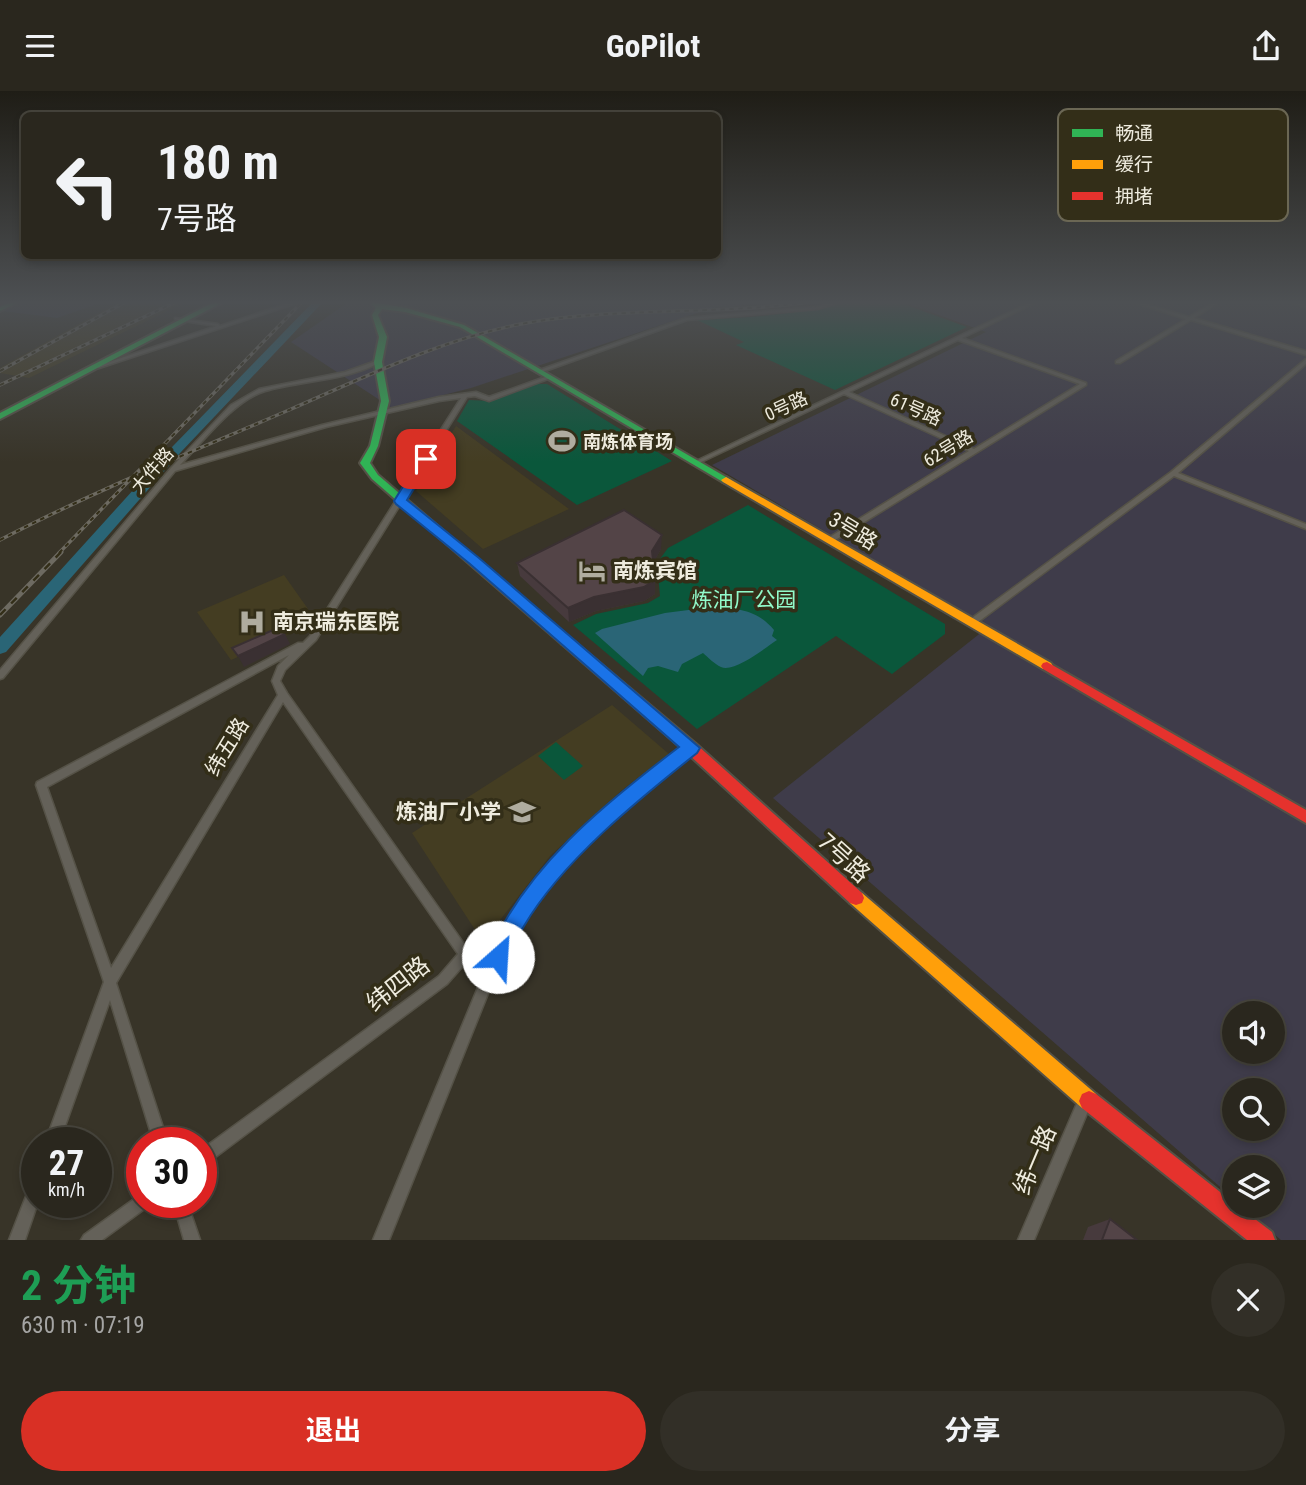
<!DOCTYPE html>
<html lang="zh">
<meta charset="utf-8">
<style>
:root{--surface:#2a271e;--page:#322f27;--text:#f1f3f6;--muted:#a5a5a4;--line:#46443c;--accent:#d93025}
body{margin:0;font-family:"Roboto Condensed","Noto Sans SC",sans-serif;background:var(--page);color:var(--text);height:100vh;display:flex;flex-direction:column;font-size:26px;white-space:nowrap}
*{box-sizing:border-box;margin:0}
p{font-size:23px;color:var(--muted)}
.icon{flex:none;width:38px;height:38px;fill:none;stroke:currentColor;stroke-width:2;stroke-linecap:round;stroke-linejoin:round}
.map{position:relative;height:1149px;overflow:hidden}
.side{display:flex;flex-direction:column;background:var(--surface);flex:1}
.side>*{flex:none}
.top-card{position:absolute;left:21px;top:21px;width:700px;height:147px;border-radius:10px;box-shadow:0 4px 10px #0003,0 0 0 2px var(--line);background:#2a271e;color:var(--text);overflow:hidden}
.tools{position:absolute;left:1222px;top:910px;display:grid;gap:14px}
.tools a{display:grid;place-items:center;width:63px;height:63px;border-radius:50%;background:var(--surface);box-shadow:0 4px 10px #0003,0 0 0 2px var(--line);font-size:35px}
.speed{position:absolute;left:21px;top:1036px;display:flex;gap:14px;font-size:35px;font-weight:700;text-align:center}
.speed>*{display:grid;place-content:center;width:91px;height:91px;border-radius:50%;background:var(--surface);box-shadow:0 4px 10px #0003,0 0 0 2px var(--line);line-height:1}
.speed small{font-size:18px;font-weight:400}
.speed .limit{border:10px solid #d22;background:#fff;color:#111}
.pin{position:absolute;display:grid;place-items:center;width:60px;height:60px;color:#fff;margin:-30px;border-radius:14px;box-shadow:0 4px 10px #0006}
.me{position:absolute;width:77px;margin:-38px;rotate:26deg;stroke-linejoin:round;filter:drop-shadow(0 0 5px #0008)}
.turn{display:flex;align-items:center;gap:24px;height:147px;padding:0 21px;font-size:32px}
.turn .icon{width:91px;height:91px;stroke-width:2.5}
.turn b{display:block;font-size:49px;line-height:60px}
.round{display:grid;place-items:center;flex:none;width:74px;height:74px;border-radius:37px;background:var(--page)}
.head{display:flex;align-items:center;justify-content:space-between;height:119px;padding:0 21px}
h1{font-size:42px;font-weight:700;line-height:52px;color:#1e9e55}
.button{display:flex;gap:14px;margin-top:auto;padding:14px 21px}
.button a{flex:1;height:80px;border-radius:42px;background:var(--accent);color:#fff;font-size:28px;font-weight:700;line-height:80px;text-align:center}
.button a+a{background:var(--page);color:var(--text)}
header{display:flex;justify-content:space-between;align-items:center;height:91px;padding:0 21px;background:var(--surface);font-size:32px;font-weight:700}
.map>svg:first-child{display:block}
</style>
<header><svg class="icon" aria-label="menu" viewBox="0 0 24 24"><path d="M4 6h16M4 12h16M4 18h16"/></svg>GoPilot<svg class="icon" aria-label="share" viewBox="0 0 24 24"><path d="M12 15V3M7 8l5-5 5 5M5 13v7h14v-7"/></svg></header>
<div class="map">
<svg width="1306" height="1149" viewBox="0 0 1306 1149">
<rect width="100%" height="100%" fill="#383428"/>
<path fill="#3f3c4a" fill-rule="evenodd" d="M 26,210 L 106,210 L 57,227 L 3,220 Z
M 350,210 L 792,210 L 712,217 L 471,297 L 392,317 L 291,251 Z
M 900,210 L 1306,210 L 1306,1149 L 1281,1149 L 1242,1115 L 1272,1115 L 1272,1076 L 1234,1076 L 1234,1108 L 773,707 L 988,536 L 712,374 L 986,241 ZM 1234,922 L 1272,922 L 1272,961 L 1234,961 ZM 1234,999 L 1272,999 L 1272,1038 L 1234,1038 Z"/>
<path fill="#443d22" d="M 120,210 L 188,210 L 29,287 L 0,282 L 0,277 Z
M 456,335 L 569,418 L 483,458 L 416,400 Z
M 284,484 L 308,518 L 294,541 L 231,569 L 197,521 Z
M 612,614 L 669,663 L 621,700 L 550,765 L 483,851 L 412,742 Z"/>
<path fill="#0a573b" d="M 853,210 L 895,210 L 967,236 L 835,299 L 736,254 L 744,251 L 697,229 C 750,227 801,223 853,210 Z
M 535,293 L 547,293 L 672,370 L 577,414 L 457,330 L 469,309 L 492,310 Z
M 748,414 L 945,533 L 945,543 L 892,583 L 836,545 L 697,638 L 573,534 L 596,523 L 648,512 L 660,505 L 657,472 L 668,457 Z
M 556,651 L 583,675 L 564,689 L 538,665 Z"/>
<path fill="#2a6576" d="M 712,516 C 739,518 756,518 774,539 L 772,545 L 777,549 C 765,557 734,582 721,576 C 714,573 708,566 703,562 L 682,573 L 678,581 L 658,575 L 648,577 L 643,585 L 595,542 L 602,538 L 665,522 Z"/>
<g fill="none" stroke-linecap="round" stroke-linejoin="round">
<path fill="#2a6576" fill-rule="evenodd" d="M 314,210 L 324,210 L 181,361 L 6,561 L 0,563 L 0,546 L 173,355 Z"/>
<defs>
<path id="street" d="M 295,210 L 303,210 L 99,277 L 94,276 L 217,235 L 177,229 L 175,228 L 175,227 L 218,233 L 220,235 Z
M 836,210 L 844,210 L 817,218 L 687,229 L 542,281 L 537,280 L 686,227 L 817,216 Z
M 1033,210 L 1039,210 L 962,247 L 1086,292 L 1086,294 L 832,451 L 826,451 L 825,449 L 969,360 L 844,303 L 699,372 L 695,372 L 694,371 ZM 958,249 L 1080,293 L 974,358 L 849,301 Z
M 1129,210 L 1137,210 L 1189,226 L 1215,210 L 1221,210 L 1194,227 L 1306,260 L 1306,264 L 1191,229 L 1120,272 L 1116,272 L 1116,270 L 1186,228 Z
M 1286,210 L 1294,210 L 1306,214 L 1306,216 Z
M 1306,268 L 1306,273 L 1178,382 L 1306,433 L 1306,438 L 1174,385 L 974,534 L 968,534 L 967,532 L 968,530 L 1171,381 Z
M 376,270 L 381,271 C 346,290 303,289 265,300 C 234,309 203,351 180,374 L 322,334 L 439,306 L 476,301 L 489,306 L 548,285 L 553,286 L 489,310 L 475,305 L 467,306 L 316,549 L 285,579 L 280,590 L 287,602 L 469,860 L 471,864 L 469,868 L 447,893 L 206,1073 L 201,1075 L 201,1059 L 439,885 L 458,863 L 283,611 L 116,892 L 168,1052 L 154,1052 L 110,909 L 59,1052 L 45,1052 L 104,891 L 36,694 L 37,691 L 298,552 L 303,552 L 310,545 L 461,307 L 439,310 L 326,336 L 175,380 L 3,587 L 0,588 L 0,579 L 171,377 L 231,314 L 259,298 L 345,281 ZM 289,564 L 278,575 L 272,590 L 278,604 L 111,877 L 47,696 Z
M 691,653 L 694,654 L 696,657 L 694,660 L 635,706 L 565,774 L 521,831 L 493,890 L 389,1149 L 373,1149 L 484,882 L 513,823 L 557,768 L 627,700 L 688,654 Z
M 1086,1001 L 1091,1003 L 1093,1008 L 1034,1149 L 1018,1149 L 1081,1003 Z
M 37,1088 L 37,1111 L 38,1111 L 25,1149 L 9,1149 L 32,1090 Z
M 142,1104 L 142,1111 L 149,1111 L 147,1116 L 102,1149 L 81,1149 L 84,1144 L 137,1106 Z
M 173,1111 L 187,1111 L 200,1149 L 184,1149 Z"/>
<path id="fast" d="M 12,210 L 21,210 L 0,220 L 0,216 Z
M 216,210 L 225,210 L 0,328 L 0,322 Z
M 368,210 L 406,217 L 464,234 L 731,389 L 726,392 L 723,391 L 460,236 L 405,221 L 382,218 L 378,224 L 387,246 L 382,271 L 389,310 L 378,355 L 370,372 L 378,384 L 572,550 L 570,553 L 562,553 L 372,388 L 360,372 L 370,355 L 381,310 L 374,271 L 379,246 L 372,224 L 376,217 Z"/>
<path id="slow" d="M 726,386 L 1051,572 L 1053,575 L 1051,578 L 1043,578 L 723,391 L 721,389 Z
M 856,800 L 862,802 L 1096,1003 L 1099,1010 L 1096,1017 L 1089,1020 L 1082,1017 L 850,812 L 848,807 L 850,802 Z"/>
<path id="jam" d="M 566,546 L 570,547 L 696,653 L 862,802 L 864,807 L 862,812 L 856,814 L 850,812 L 686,661 L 562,553 L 560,550 Z
M 1047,571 L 1306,719 L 1306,732 L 1043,578 L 1041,575 L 1043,572 Z
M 1089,1000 L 1096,1003 L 1234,1112 L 1234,1115 L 1238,1115 L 1272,1141 L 1275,1149 L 1247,1149 L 1082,1017 L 1079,1010 L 1082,1003 Z"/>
</defs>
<use href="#street" stroke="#555247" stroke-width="3"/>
<use href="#fast" stroke="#555247" stroke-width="4"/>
<use href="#slow" stroke="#555247" stroke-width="4"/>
<use href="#jam" stroke="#555247" stroke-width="4"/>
<use href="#street" fill="#646159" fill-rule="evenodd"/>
<use href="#fast" fill="#30b455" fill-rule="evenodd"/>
<use href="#slow" fill="#ff9f0a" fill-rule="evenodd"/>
<use href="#jam" fill="#e5322d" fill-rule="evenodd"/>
<defs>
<path id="rail-far1" d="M 0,280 L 127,210
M 0,294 L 178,210
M 0,449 C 94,400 192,361 289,319 C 365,286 440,249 521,233 C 618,215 718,225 816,210
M 59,462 L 303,210"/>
<path id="rail" d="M 0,524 L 61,461"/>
</defs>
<use href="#rail-far1" stroke="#6d6a61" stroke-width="3.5"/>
<use href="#rail" stroke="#6d6a61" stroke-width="5"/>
<use href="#rail-far1" stroke="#332e18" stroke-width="2" stroke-dasharray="4.5" stroke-linecap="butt"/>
<use href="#rail" stroke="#332e18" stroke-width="2.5" stroke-dasharray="8" stroke-linecap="butt"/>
</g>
<path fill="#473a3d" d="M 661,458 L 653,472 L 655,489 L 655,503 L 644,510 L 596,520 L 569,531 L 520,485 L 517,472 Z
M 1110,1128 L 1137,1149 L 1083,1149 L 1088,1136 Z"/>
<path fill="#3a3032" d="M 662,444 L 661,458 L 652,474 L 652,460 Z
M 655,489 L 655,503 L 644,510 L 596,520 L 569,531 L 568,517 L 594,506 Z
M 285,543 L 290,553 L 244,576 L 238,565 Z"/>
<path fill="#534447" stroke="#3a3032" stroke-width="2" d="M 624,419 L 662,444 L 652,460 L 655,489 L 644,496 L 594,506 L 568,517 L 517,472 Z
M 280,536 L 285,543 L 238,565 L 232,557 Z
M 1110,1128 L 1137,1149 L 1102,1149 Z"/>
<linearGradient id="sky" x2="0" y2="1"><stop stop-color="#1f1d16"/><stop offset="0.57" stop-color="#4d5053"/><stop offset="1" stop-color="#4d5053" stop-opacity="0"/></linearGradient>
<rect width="1306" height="371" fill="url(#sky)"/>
<path fill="#1a73e8" stroke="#114b97" stroke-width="2" d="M 426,364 L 432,368 L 407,409 L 479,467 L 700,657 L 697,662 C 639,708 562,770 524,835 C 517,847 511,861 505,874 L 498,877 L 490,874 L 487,866 C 524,777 604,713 679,656 L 470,473 L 396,413 L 394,410 L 420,368 Z"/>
<defs>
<symbol id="stadium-bare" viewBox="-9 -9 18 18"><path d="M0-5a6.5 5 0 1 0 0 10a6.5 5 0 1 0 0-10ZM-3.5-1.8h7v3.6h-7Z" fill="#afac9f" stroke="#332e18" stroke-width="2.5" paint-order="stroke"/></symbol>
<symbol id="hotel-bare" viewBox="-9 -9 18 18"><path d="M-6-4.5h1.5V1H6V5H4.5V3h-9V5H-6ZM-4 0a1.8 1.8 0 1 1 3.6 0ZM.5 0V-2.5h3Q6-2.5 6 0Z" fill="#afac9f" stroke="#332e18" stroke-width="2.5" paint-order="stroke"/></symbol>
<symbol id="hospital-bare" viewBox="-9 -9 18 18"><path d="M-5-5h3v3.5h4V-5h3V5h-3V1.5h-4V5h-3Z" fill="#afac9f" stroke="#332e18" stroke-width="2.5" paint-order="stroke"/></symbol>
<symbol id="school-bare" viewBox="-9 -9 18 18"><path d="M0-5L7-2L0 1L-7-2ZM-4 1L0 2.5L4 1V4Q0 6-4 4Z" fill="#afac9f" stroke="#332e18" stroke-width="2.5" paint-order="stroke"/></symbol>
</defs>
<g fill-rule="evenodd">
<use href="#stadium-bare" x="543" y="331" width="38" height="38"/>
<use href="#hotel-bare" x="573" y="461" width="38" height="38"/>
<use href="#hospital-bare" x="233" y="512" width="38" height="38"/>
<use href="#school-bare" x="503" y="702" width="38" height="38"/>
</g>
<g text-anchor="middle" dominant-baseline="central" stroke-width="7" stroke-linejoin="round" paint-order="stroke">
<g font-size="18" fill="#efecdf" stroke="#332e18">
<text transform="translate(786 315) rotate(-25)">0号路</text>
<text transform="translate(916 318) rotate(24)">61号路</text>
<text transform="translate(948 357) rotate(-31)">62号路</text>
<text transform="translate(152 379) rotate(-49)">大件路</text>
</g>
<g font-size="18" font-weight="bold" fill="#efecdf" stroke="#332e18" text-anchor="start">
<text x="583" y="350">南炼体育场</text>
</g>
<g font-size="21" fill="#efecdf" stroke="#332e18">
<text transform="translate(853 440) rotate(31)">3号路</text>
<text transform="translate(227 656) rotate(-59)">纬五路</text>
</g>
<g font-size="21" font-weight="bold" fill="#efecdf" stroke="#332e18" text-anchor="start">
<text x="613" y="480">南炼宾馆</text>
<text x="273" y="531">南京瑞东医院</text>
<text x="501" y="721" text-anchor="end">炼油厂小学</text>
</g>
<g font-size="21" fill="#91faca" stroke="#332e18">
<text x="744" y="509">炼油厂公园</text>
</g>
<g font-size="24" fill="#efecdf" stroke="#332e18">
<text transform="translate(844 767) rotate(42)">7号路</text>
<text transform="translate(398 893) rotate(-38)">纬四路</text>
<text transform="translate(1035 1069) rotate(-67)">纬一路</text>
</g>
</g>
<rect x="1058" y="18" width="230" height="112" rx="10" fill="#332e18" stroke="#6b6754" stroke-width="2"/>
<rect x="1072" y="38" width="31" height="8" fill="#30b455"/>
<rect x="1072" y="69" width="31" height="9" fill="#ff9f0a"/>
<rect x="1072" y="101" width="31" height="8" fill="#e5322d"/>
<g font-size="19" fill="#efecdf">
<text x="1115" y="49">畅通</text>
<text x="1115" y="80">缓行</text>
<text x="1115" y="112">拥堵</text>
</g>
</svg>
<div class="tools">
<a><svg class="icon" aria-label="sound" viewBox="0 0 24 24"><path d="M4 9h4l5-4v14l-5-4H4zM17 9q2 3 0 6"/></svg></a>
<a><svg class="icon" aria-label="search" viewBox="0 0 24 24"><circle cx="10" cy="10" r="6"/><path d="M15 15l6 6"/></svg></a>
<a><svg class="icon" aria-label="layers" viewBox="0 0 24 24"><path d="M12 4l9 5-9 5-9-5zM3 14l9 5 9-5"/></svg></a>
</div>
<div class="speed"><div>27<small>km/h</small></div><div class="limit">30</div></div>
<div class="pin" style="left:426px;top:368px;background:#d93025"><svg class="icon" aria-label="arrive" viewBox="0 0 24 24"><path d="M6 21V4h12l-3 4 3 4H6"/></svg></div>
<svg class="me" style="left:498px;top:866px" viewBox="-20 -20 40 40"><circle r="19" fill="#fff"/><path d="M0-13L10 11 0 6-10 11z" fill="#1a73e8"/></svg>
<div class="top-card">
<div class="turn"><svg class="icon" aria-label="left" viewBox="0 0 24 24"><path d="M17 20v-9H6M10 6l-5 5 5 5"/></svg><div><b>180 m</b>7号路</div></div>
</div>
</div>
<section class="side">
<div class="head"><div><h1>2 分钟</h1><p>630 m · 07:19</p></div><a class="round"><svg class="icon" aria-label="close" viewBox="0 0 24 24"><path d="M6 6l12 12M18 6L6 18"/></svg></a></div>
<div class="button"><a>退出</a><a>分享</a></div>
</section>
